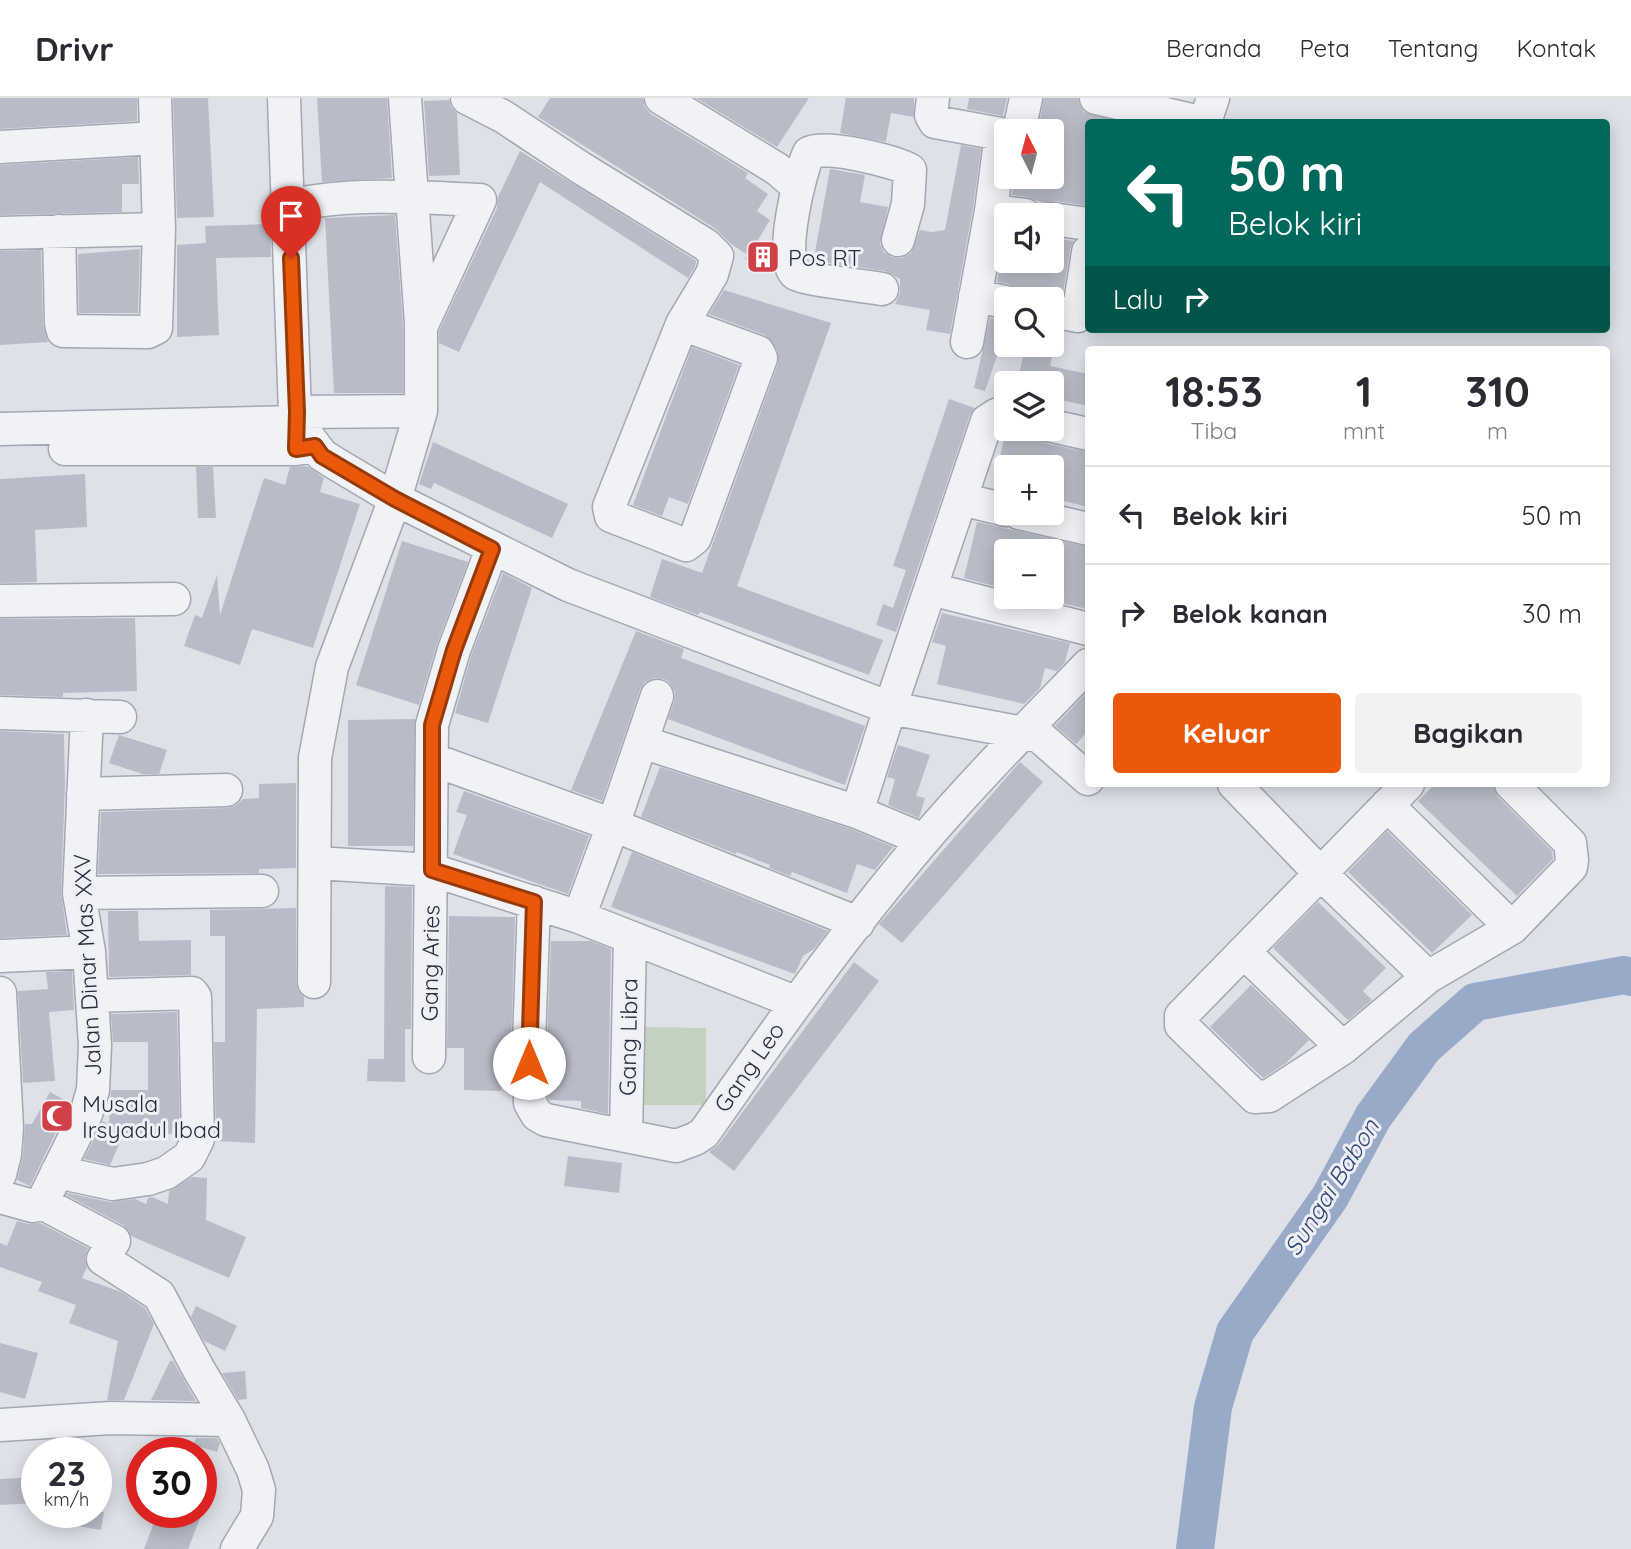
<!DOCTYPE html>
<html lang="id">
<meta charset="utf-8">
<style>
:root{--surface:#fff;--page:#f2f2f3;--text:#2b2b33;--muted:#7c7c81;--line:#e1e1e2;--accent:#ea580c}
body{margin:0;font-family:Quicksand,sans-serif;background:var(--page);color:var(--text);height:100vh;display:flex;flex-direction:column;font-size:26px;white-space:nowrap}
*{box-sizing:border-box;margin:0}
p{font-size:23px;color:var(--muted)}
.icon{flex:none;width:38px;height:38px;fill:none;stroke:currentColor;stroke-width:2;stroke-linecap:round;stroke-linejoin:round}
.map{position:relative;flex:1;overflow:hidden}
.drawer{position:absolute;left:1085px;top:248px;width:525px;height:441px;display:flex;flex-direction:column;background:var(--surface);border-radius:7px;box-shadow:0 4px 18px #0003}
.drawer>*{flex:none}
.banner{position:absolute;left:1085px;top:21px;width:525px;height:214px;border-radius:7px;box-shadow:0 4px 18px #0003;background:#00695c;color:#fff;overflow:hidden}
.needle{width:46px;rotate:354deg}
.tools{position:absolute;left:994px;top:21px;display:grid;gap:14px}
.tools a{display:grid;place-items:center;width:70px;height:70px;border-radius:7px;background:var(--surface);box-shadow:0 4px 18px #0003;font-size:35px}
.speed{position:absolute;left:21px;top:1339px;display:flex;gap:14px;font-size:35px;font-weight:700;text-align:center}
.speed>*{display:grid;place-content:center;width:91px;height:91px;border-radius:50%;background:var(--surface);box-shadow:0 4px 18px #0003;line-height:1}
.speed small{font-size:18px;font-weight:400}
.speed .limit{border:10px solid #d22;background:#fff;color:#111}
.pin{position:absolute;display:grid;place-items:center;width:60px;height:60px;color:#fff;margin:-72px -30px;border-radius:50% 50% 50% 0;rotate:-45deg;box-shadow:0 0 7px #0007}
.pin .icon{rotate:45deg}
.me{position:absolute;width:77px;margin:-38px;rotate:0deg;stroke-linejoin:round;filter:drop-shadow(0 0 5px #0008)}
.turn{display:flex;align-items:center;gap:24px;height:147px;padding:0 28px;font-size:32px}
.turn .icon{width:91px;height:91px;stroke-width:2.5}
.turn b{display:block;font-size:49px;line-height:60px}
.then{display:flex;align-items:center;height:66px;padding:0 28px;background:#0003;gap:14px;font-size:26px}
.eta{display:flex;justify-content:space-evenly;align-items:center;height:119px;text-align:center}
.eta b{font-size:42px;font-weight:700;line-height:49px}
.action{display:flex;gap:14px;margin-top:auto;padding:14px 28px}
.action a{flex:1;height:80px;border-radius:7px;background:var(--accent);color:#fff;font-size:28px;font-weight:700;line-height:80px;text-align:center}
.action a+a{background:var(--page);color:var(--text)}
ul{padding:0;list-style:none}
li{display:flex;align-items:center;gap:21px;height:98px;padding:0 28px;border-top:2px solid var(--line)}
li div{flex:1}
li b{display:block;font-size:26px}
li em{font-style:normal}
header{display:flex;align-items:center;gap:42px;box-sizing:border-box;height:98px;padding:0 35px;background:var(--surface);border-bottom:2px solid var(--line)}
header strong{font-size:33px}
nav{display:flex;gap:38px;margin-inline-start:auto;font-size:24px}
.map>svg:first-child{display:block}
</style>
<header>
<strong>Drivr</strong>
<nav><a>Beranda</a><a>Peta</a><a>Tentang</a><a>Kontak</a></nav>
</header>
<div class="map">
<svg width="1631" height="1451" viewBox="0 0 1631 1451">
<rect width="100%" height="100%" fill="#dee1e8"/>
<path fill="#c2d2bf" d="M 642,929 L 706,930 L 706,1007 L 641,1007 Z"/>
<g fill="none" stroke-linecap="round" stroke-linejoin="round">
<path stroke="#99aac8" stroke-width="38" d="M 1195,1451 L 1213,1309 L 1235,1234 L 1330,1099 L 1373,1019 L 1424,949 L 1475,904 L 1624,877 L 1631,879"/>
</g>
<path fill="#b8bcc8" d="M 0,0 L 137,0 L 137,23 L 0,31 Z
M 173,0 L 208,0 L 214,119 L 177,120 Z
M 317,0 L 387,0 L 392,80 L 322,84 Z
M 550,0 L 643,0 L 645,9 L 651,16 L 748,75 L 745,80 L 768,96 L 757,113 L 770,122 L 758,142 L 771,150 L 773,168 L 768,175 L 745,161 L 748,157 L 731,146 L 716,131 L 538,19 Z
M 696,0 L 809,0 L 777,49 Z
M 846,0 L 914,0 L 914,19 L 891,15 L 886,44 L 840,35 Z
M 969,0 L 1007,0 L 1003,18 L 967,11 Z
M 1044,0 L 1078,0 L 1079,6 L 1084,14 L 1120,24 L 1088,24 L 1088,108 L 1055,103 L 1043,105 L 1027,99 L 1012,97 L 1014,79 L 1052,80 L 1052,30 L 1039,27 Z
M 449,2 L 451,9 L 457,15 L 460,77 L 429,78 L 424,3 Z
M 961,47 L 981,51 L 973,110 L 950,236 L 926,232 L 930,212 L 895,206 L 900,195 L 900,181 L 885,173 L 822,164 L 823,156 L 815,154 L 830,71 L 865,77 L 860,104 L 888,109 L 880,146 L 884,154 L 892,159 L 902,160 L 911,155 L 920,132 L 931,134 L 945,132 Z
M 520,53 L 695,162 L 696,163 L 695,169 L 688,180 L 540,84 L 459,254 L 439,245 L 439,233 L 497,110 L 498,99 Z
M 138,59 L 139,86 L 122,86 L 122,114 L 0,117 L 0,67 Z
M 395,117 L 403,227 L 403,295 L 334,295 L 325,120 Z
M 270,126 L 271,159 L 216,160 L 219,237 L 177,239 L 177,147 L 206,145 L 205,128 Z
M 1006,133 L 1006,163 L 1052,163 L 1052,140 L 1074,143 L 1070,151 L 1063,196 L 1044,197 L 1020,193 L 1010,186 L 997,184 Z
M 140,151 L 138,215 L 79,215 L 78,156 Z
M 41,152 L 43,226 L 48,244 L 0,247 L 0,153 Z
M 724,192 L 831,225 L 737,488 L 883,542 L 869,577 L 700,514 L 698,517 L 650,499 L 662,461 L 702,475 L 778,266 L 777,252 L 765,237 L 709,216 Z
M 990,220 L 1006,222 L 1006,232 L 985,293 L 974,290 Z
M 1026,247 L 1054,247 L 1050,268 L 1088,276 L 1088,308 L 1052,300 L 1052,285 L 1017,285 Z
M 692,249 L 739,267 L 688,406 L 669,399 L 662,418 L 633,407 Z
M 949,301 L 975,310 L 970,317 L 896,534 L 876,527 L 883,506 L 893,510 L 906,472 L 893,468 Z
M 1019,331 L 1034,333 L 1039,341 L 1048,346 L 1088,354 L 1088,409 L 1052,400 L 1052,369 L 998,369 L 1005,336 L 1012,335 Z
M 433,344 L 568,406 L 552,440 L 434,385 L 431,391 L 419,386 Z
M 307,368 L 324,380 L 320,394 L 360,406 L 313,550 L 252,531 L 240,567 L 184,548 L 195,517 L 202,520 L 217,477 L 220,517 L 264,380 L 285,387 L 290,369 Z
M 196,369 L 213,369 L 216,420 L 198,420 Z
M 85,376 L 87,429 L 35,432 L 37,484 L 0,485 L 0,381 Z
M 977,424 L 1088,449 L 1088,511 L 1052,503 L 1052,453 L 1006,453 L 1006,491 L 964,480 Z
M 402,443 L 468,464 L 437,546 L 419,607 L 356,587 Z
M 503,475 L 532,490 L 488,625 L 455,615 L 471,558 Z
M 942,515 L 1070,545 L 1065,564 L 1057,573 L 1045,570 L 1040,590 L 1024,606 L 937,586 L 946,548 L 932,544 Z
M 135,520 L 137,593 L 63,595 L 63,599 L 0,597 L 0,521 Z
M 636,533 L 684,551 L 681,560 L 865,628 L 845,687 L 668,621 L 674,604 L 675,594 L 670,585 L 664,581 L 654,580 L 645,584 L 640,592 L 602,703 L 571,692 Z
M 1088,593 L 1088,633 L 1076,646 L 1055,628 Z
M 415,621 L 413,748 L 348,748 L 348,622 Z
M 0,633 L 64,636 L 65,688 L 61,794 L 67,837 L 0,840 Z
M 119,637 L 167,652 L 159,676 L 143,676 L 109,665 Z
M 898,647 L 930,657 L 916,698 L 925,700 L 919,720 L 888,707 L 895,681 L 887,679 Z
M 1020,664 L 1043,684 L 902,845 L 879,826 Z
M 660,669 L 851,731 L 893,749 L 875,772 L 857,766 L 847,795 L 792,774 L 790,778 L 769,770 L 770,767 L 737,754 L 736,756 L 641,719 Z
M 296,685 L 296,770 L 259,771 L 259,775 L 98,776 L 101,714 L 227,710 L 235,708 L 243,701 L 259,700 L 259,686 Z
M 1435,686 L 1492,686 L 1498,699 L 1552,753 L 1553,761 L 1517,798 L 1418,703 Z
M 464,693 L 589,738 L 568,796 L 453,756 L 467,717 L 456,714 Z
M 1387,733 L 1472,817 L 1432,855 L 1348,774 Z
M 632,754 L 828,833 L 814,851 L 803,858 L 795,876 L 611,809 Z
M 385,788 L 412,789 L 411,931 L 405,931 L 405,984 L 367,983 L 368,961 L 384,961 Z
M 1318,804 L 1386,870 L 1363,893 L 1372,902 L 1348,922 L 1273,850 Z
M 296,810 L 296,884 L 298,892 L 304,899 L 304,909 L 257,911 L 255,1045 L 216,1043 L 214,944 L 225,944 L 225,838 L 210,838 L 210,812 Z
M 108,813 L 138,813 L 139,843 L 191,842 L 191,877 L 109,879 Z
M 449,818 L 515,819 L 511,950 L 501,950 L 501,993 L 464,992 L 464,950 L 447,950 Z
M 551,843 L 591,843 L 611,851 L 608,1016 L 581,1010 L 581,1003 L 550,1002 L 548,1000 L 547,944 Z
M 854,864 L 879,883 L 734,1073 L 709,1054 L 719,1046 Z
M 72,873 L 74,912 L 49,914 L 55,983 L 23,985 L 18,893 L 48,891 L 46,874 Z
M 1251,887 L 1309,942 L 1286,965 L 1263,980 L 1210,929 Z
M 177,914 L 180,1036 L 124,1035 L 110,1067 L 84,1061 L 103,1023 L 109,1027 L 111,992 L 148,992 L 148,944 L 113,944 L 111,916 Z
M 50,994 L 70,1005 L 30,1088 L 17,1082 L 23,1057 L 25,1026 L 32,1026 Z
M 568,1058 L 622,1065 L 619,1095 L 564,1088 Z
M 192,1079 L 207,1080 L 206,1122 L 246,1139 L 229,1180 L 131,1138 L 123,1127 L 66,1097 L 67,1095 L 110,1104 L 135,1101 L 146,1106 L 148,1100 L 152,1099 L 168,1106 L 169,1093 Z
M 17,1123 L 29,1126 L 40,1125 L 88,1150 L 85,1160 L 87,1169 L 82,1180 L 121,1194 L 145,1210 L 154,1226 L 124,1302 L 107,1302 L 118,1243 L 69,1225 L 76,1207 L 38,1193 L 42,1184 L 0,1169 L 0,1145 L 7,1148 Z
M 196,1208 L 237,1228 L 225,1253 L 204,1243 L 191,1219 Z
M 0,1245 L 38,1255 L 25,1301 L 0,1294 Z
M 170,1263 L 173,1263 L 196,1303 L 151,1302 Z
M 245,1273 L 247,1301 L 238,1302 L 222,1275 Z
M 196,1340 L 217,1340 L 220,1345 L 217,1354 L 193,1347 Z
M 37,1379 L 37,1405 L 0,1407 L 0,1381 Z
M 50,1414 L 104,1414 L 101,1432 L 49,1423 Z
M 158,1414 L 190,1414 L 201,1418 L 188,1451 L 144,1451 Z"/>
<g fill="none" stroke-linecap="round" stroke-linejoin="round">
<defs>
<path id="minor" d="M 284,0 L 296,345
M 405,0 L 421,225
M 467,0 L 504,19 L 581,70 L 706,147 L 717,158 L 712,176 L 682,226 L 609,409 L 611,418 L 686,447 L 695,440 L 761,260 L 758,254 L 682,226
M 661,0 L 777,71 L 797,88
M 933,0 L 931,17 L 935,24 L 1006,37
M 1096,0 L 1200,24
M 1205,24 L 1213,0
M 1019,33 L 1026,0
M 0,49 L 156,40
M 289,108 C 346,94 421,99 480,102 L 421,229 L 421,313 L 395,401 L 332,569 L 315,660 L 314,884
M 991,113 L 1025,117
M 1052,121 L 1088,126
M 59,133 L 61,225 L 63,233 L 148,234 L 156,230 L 159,131 L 155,0
M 0,135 L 159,131
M 882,191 C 867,188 805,182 796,176 C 778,164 800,72 809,55 C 826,46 893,63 910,72 L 908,106 L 898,142
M 975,198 L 1006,204
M 1052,213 L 1078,218 L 1088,154
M 967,244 L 991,113 L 1001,36
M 297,314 L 421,313
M 1052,328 L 1088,336
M 0,331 L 297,324 L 322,357 L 338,367 L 395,401 L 568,487 L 890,610 L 1039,638 L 1088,681
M 65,351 L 296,351 L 315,348
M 961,401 L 1006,412
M 1019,415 L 1088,431
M 931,491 L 1088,531
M 0,503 L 174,501
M 0,615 L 120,619
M 642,644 L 857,714 L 924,742
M 434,662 L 613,727 L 858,825
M 1234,686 L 1320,775 L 1428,879
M 1408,686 L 1181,918 L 1181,927 L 1255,999 L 1269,998 L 1343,950 L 1428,879 L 1512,830 L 1571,769 L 1572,762 L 1570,745 L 1511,686
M 83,696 L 226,692
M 1387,707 L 1512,830
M 857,714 L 890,610 L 987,323 L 998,316 L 1006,318
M 316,765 L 432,772 L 579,819 L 795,904
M 79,795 L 262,793
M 534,804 L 529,944 L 530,1005 L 537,1017 L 546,1022 L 676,1048 L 695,1041 L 704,1035 C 774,935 845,835 924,742 C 976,681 1033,624 1088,567
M 579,819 L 613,727 L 657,598
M 1244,854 L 1343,950
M 0,858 L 89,854
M 0,895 L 7,1030 L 5,1056 L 0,1076
M 429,959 L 432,627 L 454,552 L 492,451
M 626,1038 L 630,839
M 57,1074 L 113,1086 L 148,1081 L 166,1075 L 189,1059 L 198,1041 L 195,899 L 192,895 L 92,898
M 0,1099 L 33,1108 L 42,1105 L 114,1143 L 103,1161 L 159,1197 L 199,1272 L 229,1322 L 253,1372 L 259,1392 L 257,1418 L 237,1451
M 42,1105 L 86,1016 L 93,992 L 95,947 L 89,854 L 79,795 L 87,617
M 0,1327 L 111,1320 L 229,1322"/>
</defs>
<use href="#minor" stroke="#a3a7b2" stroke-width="35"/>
<use href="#minor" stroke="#f1f2f6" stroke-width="32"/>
</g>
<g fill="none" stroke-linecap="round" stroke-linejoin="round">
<defs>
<path id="route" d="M 291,160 L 297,314 L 296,351 L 315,348 L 322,358 L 395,401 L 492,451 L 454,552 L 432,627 L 432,772 L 534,804 L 529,965"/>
</defs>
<use href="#route" stroke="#983908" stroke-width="18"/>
<use href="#route" stroke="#ea580c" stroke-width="12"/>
</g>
<defs>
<symbol id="building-square" viewBox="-11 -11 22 22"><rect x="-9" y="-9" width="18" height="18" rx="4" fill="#cf4146" stroke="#eef0f5"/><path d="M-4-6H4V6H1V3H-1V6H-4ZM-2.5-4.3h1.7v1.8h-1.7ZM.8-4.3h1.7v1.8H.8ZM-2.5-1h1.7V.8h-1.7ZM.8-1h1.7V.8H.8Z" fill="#fff"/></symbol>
<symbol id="mosque-square" viewBox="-11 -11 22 22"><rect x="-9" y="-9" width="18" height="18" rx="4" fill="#cf4146" stroke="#eef0f5"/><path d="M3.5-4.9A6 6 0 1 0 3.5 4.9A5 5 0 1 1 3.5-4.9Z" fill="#fff"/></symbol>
</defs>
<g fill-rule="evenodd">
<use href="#building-square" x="744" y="140" width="38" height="38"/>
<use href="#mosque-square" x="38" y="999" width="38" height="38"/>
</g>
<g text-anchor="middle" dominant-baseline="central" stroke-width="6" stroke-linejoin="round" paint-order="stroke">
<g font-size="23" fill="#272d3f" stroke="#eef0f5" text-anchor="start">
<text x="788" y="159">Pos RT</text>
<text x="82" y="1005">Musala<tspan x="82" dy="26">Irsyadul Ibad</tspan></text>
</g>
<g font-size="23" fill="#272d3f" stroke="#eef0f5">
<text transform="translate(430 865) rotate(-89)">Gang Aries</text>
<text transform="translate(87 867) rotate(-93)">Jalan Dinar Mas XXV</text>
<text transform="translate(628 939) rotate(-89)">Gang Libra</text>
<text transform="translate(749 969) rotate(-55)">Gang Leo</text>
</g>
<g font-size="24" font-style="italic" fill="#314773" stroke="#eef0f5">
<text transform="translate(1331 1089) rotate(-58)">Sungai Babon</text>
</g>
</g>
</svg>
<div class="tools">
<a><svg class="needle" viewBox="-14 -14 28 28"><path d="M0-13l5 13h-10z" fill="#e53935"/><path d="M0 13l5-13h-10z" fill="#7c7c81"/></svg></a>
<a><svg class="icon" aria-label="sound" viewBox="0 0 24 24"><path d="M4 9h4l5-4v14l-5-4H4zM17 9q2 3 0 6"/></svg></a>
<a><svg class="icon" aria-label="search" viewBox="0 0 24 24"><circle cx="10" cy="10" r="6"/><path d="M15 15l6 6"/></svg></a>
<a><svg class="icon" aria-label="layers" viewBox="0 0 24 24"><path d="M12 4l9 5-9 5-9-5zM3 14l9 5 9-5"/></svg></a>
<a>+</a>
<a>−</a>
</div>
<div class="speed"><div>23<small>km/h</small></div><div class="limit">30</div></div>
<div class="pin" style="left:291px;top:160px;background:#d93025"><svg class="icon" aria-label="arrive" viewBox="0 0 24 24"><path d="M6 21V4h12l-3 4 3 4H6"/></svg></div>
<svg class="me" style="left:529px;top:965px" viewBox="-20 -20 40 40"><circle r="19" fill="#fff"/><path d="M0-13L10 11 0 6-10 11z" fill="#ea580c"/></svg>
<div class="banner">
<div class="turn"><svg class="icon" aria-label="left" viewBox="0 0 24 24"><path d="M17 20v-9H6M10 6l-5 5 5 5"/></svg><div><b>50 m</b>Belok kiri</div></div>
<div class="then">Lalu<svg class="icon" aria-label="right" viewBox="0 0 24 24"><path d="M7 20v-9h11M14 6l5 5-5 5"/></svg></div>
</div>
<section class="drawer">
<div class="eta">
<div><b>18:53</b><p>Tiba</p></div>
<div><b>1</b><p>mnt</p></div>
<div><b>310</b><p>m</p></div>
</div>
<ul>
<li><svg class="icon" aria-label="left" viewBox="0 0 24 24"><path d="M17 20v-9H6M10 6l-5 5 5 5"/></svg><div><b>Belok kiri</b></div><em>50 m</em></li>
<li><svg class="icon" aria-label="right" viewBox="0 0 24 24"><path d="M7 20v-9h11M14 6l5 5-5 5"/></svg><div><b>Belok kanan</b></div><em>30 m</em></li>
</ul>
<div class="action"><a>Keluar</a><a>Bagikan</a></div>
</section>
</div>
